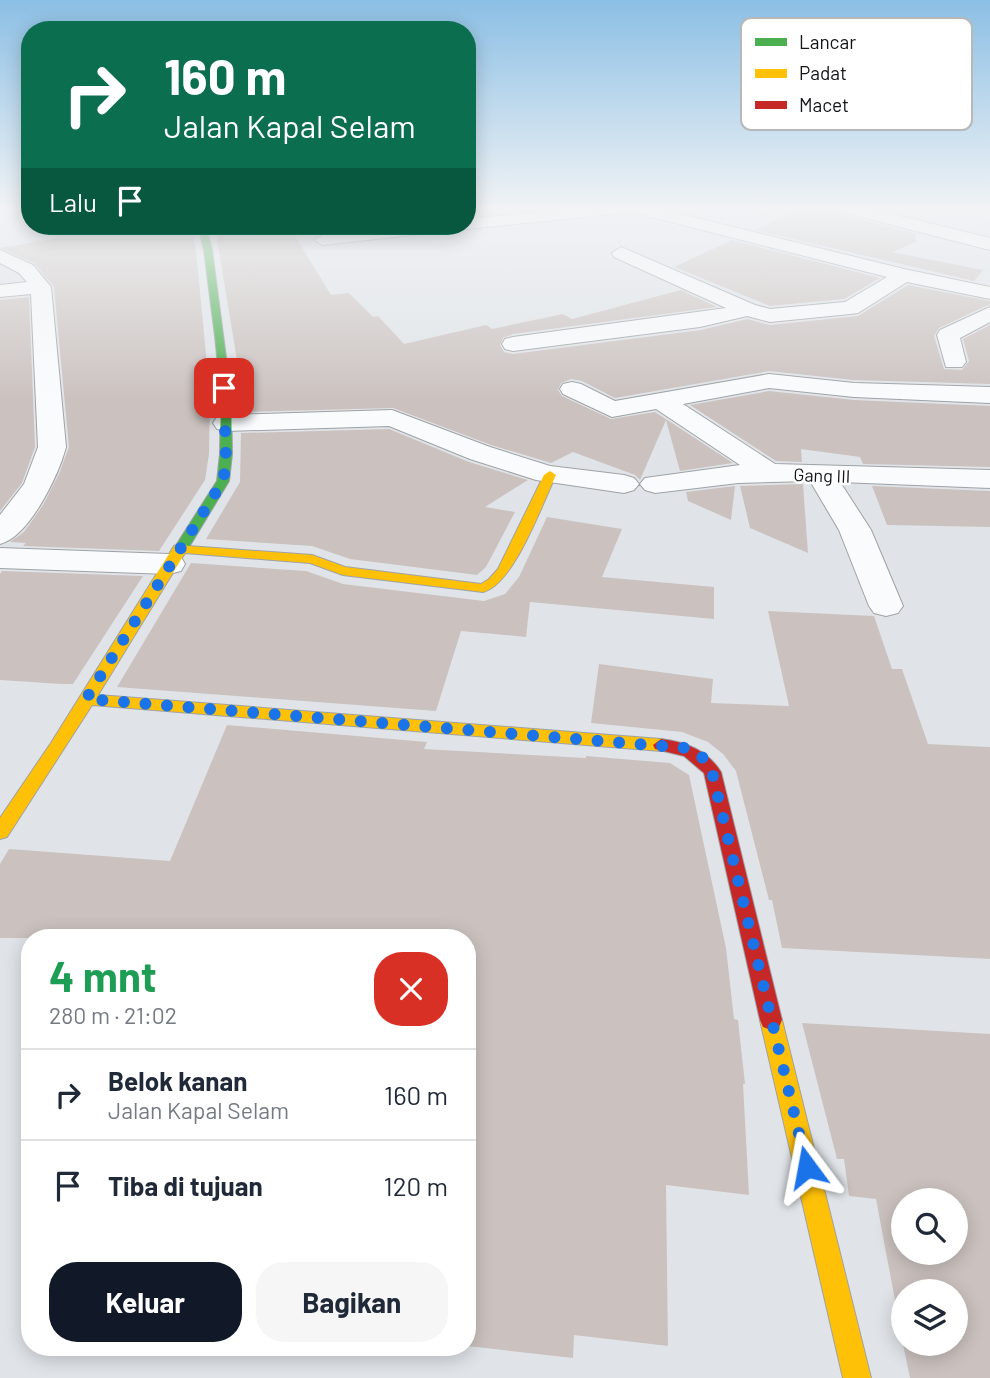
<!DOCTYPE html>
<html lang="id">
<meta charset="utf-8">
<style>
:root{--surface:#fff;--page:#f6f6f7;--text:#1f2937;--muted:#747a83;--line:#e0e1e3;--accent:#111827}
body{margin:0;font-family:Barlow,sans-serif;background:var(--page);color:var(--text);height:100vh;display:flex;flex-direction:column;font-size:26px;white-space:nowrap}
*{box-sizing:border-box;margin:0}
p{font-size:23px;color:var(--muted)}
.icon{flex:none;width:38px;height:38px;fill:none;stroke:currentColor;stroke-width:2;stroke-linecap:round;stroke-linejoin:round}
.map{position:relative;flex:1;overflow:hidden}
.drawer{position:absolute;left:21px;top:929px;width:455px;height:427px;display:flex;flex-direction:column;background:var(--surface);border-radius:28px;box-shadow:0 4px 18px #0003}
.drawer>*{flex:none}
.top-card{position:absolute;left:21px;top:21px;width:455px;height:214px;border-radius:28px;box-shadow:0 4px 18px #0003;background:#0b6e4f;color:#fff;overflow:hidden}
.controls{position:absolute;left:891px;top:1188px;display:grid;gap:14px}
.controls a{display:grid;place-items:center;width:77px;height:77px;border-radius:50%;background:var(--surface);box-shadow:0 4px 18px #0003;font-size:35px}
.pin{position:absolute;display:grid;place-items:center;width:60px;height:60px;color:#fff;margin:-30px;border-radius:14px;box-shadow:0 4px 10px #0006}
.me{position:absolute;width:77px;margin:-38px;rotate:347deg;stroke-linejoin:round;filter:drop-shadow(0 0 5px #0008)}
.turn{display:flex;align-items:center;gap:24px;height:147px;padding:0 28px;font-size:32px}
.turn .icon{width:91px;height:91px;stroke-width:2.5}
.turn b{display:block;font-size:49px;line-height:60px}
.then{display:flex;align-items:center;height:66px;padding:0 28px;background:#0003;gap:14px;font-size:26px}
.round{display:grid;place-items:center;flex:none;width:74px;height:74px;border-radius:28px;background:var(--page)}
.overview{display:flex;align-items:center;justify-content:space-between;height:119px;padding:0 28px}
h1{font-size:42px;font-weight:700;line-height:52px;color:#1e9e55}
.primary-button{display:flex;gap:14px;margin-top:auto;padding:14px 28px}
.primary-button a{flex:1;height:80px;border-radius:28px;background:var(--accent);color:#fff;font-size:28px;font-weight:700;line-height:80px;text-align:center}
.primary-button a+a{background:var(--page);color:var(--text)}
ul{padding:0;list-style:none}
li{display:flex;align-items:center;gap:21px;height:91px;padding:0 28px;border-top:2px solid var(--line)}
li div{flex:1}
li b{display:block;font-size:26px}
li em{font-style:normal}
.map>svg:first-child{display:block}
</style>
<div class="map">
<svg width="990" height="1378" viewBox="0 0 990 1378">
<rect width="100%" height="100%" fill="#e0e4e8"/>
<path fill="#cbc2bf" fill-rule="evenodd" d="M 804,207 L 833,207 L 837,214 L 915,233 L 916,242 L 892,252 L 983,270 L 974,281 L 755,230 Z
M 35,226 L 185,226 L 193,235 L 196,250 L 210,396 L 209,454 L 205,480 L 159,551 L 23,546 L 26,543 L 10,542 L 24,532 L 43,505 L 59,474 L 69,447 L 54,287 L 34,263 L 0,248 L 58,238 Z
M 210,226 L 289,226 L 331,295 L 349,293 L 373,317 L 378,316 L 404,344 L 486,325 L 492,329 L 563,314 L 572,319 L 681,290 L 717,307 L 513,334 L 503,338 L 500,345 L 504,352 L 513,354 L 701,330 L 747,319 L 770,325 L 858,316 L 908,285 L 990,301 L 990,304 L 939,328 L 934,336 L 944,369 L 962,370 L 969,361 L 963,339 L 990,325 L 990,384 L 854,380 L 769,371 L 615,398 L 582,381 L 571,379 L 561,383 L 558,390 L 562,396 L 611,419 L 655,412 L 733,463 L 680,471 L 666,420 L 640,480 L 635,475 L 573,452 L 551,463 L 491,445 L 393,408 L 240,412 L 238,366 L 216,233 Z
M 732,240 L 880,278 L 844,299 L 770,306 L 674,267 Z
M 29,297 L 35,447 L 22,483 L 0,511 L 0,300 Z
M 769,391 L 854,400 L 990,406 L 990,467 L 863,464 L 860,457 L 801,449 L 802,462 L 776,461 L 690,405 Z
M 389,429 L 469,462 L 528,480 L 485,507 L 515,512 L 486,567 L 477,575 L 350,559 L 312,546 L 206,539 L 240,482 L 241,433 Z
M 803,484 L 808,553 L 750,528 L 740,486 Z
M 735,486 L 731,520 L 688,501 L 686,492 Z
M 872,486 L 990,491 L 990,527 L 887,525 Z
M 547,517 L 622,529 L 602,577 L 714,587 L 714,619 L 530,602 L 526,637 L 461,631 L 436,711 L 117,687 L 191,563 L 306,571 L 343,584 L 484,601 L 505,594 L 519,577 Z
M 2,571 L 143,576 L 73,684 L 61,684 L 0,680 L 0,574 Z
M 768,611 L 874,616 L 892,669 L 902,669 L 928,744 L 990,747 L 990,959 L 782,948 L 772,900 L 769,900 L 736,771 L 723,754 L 708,742 L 682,732 L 591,723 L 599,664 L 713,679 L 711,703 L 789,706 Z
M 227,725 L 427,742 L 424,749 L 586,758 L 586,756 L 670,763 L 689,775 L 726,948 L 734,1019 L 738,1020 L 745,1084 L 743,1084 L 749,1195 L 666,1185 L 668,1346 L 574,1335 L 573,1358 L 467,1346 L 467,938 L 0,938 L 0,864 L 9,849 L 170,861 Z
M 802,1023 L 990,1034 L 990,1378 L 910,1378 L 903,1344 L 956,1344 L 956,1292 L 903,1292 L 903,1343 L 876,1199 L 849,1196 L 844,1159 L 837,1159 ZM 903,1200 L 956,1200 L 956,1253 L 903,1253 Z"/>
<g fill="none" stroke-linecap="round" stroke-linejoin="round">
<defs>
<path id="street" d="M 585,207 L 652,207 L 904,269 L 990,287 L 990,299 L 907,282 L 858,313 L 850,314 L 770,322 L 747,316 L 700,327 L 513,351 L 505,349 L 502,344 L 505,339 L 513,337 L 726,308 L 614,257 L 612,253 L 621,247 L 755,305 L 770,309 L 845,302 L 887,277 L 632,212 L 467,229 L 459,226 L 467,226 L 467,219 Z
M 836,207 L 863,207 L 990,238 L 990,250 L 838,211 Z
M 403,226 L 457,226 L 448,231 L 323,245 L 314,240 L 323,235 Z
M 0,250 L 33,265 L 51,287 L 66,447 C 59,475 29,537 0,544 L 0,515 L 24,484 L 38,447 L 31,294 L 0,297 L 0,285 L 27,282 L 19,273 L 0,263 Z
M 990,307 L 990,322 L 960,338 L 966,362 L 962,367 L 946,367 L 937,335 L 940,330 Z
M 769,374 L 854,383 L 990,387 L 990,403 L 854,397 L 769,388 L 683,404 L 775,464 L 990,470 L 990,488 L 840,482 L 871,530 L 903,606 L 898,613 L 886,616 L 874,613 L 869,606 L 839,530 L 810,481 L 738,483 L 655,493 L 645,490 L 640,484 L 645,478 L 740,465 L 656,409 L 612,417 L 563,394 L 560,389 L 563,384 L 572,382 L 581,384 L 615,401 Z
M 392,410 L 490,447 L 550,466 L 624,475 L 634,478 L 639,484 L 634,490 L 624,493 L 536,480 L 470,459 L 389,426 L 226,431 L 217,429 L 213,423 L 217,417 L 226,415 Z
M 0,548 L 169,554 L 181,557 L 185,564 L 181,571 L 169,574 L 0,568 Z"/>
<path id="fast" d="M 194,226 L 201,226 L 208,233 L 212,250 L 231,396 L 232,454 L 229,481 L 189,547 L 182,551 L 175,547 L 217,481 L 220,454 L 221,396 L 215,336 L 204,250 L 200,234 Z"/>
<path id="slow" d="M 550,471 L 556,475 C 542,504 514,584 483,592 L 343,575 L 310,563 L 185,553 L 98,695 L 661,739 L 669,745 L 667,749 L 661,751 L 92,705 L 7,837 L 0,839 L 0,818 L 51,743 L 174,546 L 182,543 L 188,546 L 312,555 L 345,567 L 481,584 L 489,579 L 498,569 L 544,475 Z
M 771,1010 L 779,1013 L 782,1020 L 871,1378 L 843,1378 L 760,1020 L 763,1013 Z"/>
<path id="jam" d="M 661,739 C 686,742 707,750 721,772 L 782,1020 L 779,1027 L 771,1030 L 763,1027 L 760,1020 L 704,773 L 684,756 L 655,749 L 653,745 Z"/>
</defs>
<use href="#street" stroke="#9fa2a5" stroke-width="2"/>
<use href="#fast" stroke="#9fa2a5" stroke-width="2"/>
<use href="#slow" stroke="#9fa2a5" stroke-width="2"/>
<use href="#jam" stroke="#9fa2a5" stroke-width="2"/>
<use href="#street" fill="#fafbfc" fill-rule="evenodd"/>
<use href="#fast" fill="#4caf50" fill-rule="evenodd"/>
<use href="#slow" fill="#ffc107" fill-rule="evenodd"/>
<use href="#jam" fill="#c62828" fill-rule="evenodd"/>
</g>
<linearGradient id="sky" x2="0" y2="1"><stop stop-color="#8bbfe4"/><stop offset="0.52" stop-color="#f1f3f5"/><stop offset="1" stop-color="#f1f3f5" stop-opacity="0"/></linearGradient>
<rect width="990" height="400" fill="url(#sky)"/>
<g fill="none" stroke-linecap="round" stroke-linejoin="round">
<path stroke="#1a73e8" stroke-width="12" stroke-dasharray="0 21.6" d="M 224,388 L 226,463 L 223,481 L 86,699 L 688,748 L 703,758 L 712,772 L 807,1167"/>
</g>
<g text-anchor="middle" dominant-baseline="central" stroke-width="5" stroke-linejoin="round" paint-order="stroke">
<g font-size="18" fill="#121417" stroke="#fff">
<text transform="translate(822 475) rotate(2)">Gang III</text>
</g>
</g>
<rect x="741" y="18" width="231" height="112" rx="10" fill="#fff" stroke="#b8b8b9" stroke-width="2"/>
<rect x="755" y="38" width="32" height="8" fill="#4caf50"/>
<rect x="755" y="69" width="32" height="9" fill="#ffc107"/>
<rect x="755" y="101" width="32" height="8" fill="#c62828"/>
<g font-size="19" fill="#121417">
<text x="799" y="49">Lancar</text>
<text x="799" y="80">Padat</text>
<text x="799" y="112">Macet</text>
</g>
</svg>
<div class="controls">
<a><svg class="icon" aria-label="search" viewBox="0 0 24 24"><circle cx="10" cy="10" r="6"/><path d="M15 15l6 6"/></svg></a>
<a><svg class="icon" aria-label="layers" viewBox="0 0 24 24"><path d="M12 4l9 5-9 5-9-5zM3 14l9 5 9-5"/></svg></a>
</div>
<div class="pin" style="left:224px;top:388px;background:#d93025"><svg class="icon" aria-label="arrive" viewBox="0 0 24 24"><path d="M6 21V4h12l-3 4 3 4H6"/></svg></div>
<svg class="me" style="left:807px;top:1167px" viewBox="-20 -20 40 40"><path d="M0-17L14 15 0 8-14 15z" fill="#1a73e8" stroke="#fff" stroke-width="4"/></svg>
<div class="top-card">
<div class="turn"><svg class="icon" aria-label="right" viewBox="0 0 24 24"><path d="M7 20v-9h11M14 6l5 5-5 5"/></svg><div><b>160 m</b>Jalan Kapal Selam</div></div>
<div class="then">Lalu<svg class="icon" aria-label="arrive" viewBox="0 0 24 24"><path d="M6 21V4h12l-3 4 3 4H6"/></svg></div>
</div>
<section class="drawer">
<div class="overview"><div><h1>4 mnt</h1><p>280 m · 21:02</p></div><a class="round" style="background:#d93025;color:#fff"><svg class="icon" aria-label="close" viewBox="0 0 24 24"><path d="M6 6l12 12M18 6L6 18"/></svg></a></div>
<ul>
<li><svg class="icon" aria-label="right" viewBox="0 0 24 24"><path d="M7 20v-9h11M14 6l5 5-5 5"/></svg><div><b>Belok kanan</b><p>Jalan Kapal Selam</p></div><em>160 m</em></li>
<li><svg class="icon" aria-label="arrive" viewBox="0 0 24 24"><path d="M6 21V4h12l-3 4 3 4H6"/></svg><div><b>Tiba di tujuan</b></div><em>120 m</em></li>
</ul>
<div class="primary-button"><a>Keluar</a><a>Bagikan</a></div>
</section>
</div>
